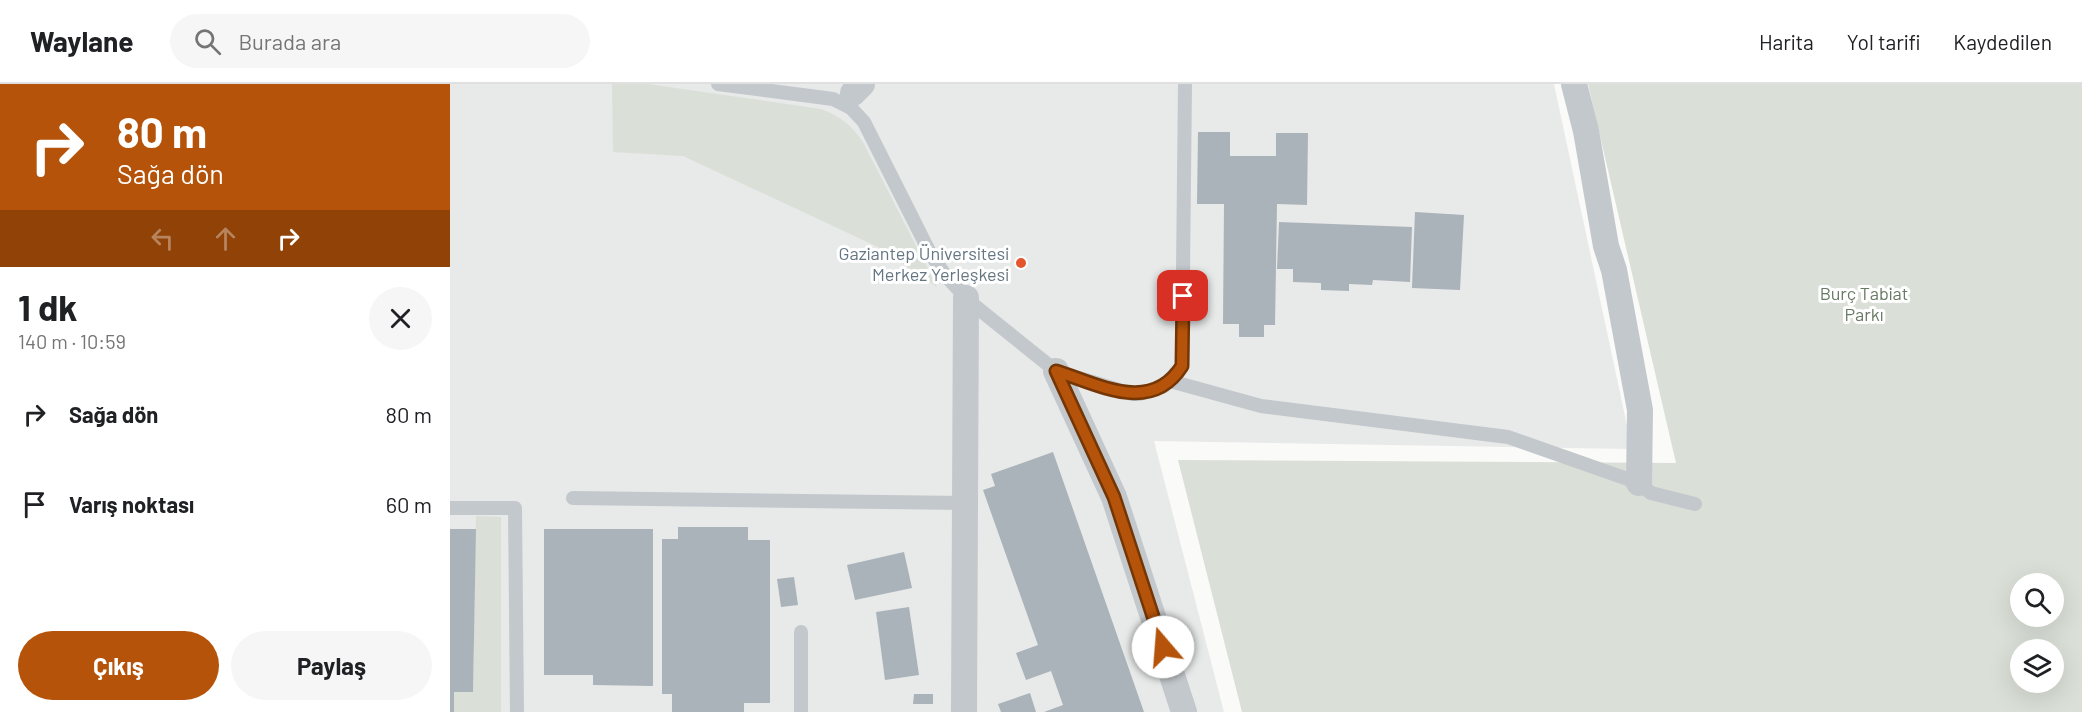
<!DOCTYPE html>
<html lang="tr">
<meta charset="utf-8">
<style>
:root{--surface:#fff;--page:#f6f6f6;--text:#202124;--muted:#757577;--line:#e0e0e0;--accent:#b45309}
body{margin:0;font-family:Barlow,sans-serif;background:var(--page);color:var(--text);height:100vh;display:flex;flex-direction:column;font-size:22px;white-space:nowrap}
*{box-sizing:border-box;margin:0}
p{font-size:20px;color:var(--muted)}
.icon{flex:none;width:33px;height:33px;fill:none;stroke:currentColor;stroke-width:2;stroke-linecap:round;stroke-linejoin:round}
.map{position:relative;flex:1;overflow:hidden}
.panel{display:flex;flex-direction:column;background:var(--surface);width:450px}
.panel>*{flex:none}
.hud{background:#b45309;color:#fff;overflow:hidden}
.buttons{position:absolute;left:1560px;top:489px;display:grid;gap:12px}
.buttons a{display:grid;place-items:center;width:54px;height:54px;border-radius:50%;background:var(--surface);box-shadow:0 6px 24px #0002;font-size:30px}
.pin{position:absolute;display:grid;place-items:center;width:51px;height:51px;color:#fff;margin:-26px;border-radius:12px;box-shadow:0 3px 9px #0006}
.me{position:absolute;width:66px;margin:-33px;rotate:342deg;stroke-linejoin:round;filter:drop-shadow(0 0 4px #0008)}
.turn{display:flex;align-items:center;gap:21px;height:126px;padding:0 18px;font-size:27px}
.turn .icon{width:78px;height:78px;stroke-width:2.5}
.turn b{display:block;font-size:42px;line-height:51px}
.lanes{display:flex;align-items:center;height:57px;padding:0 18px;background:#0003;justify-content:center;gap:30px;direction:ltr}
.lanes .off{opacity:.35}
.round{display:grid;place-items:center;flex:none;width:63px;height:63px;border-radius:32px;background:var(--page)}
.overview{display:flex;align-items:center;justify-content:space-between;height:102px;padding:0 18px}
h1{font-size:36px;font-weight:700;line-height:45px}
.primary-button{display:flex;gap:12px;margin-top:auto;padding:12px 18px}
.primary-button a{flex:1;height:69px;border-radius:36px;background:var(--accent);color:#fff;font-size:24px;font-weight:700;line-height:69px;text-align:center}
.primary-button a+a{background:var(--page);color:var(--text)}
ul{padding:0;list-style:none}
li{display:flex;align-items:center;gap:18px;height:90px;padding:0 18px}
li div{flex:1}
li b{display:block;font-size:22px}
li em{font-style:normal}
header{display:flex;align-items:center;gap:36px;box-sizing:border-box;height:84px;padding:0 30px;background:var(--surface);border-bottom:2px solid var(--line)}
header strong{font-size:28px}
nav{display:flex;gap:33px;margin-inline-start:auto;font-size:21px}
.search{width:420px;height:54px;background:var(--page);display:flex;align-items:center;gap:15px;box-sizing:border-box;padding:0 21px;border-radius:33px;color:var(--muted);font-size:22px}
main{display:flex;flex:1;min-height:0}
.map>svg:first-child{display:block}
</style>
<header>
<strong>Waylane</strong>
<div class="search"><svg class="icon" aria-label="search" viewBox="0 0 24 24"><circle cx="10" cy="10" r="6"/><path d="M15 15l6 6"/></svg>Burada ara</div>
<nav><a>Harita</a><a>Yol tarifi</a><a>Kaydedilen</a></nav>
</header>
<main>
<section class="panel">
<div class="hud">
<div class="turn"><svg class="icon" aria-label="right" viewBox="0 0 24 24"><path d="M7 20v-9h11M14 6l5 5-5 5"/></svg><div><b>80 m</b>Sağa dön</div></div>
<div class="lanes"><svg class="icon off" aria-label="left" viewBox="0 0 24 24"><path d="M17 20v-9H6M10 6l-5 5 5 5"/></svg><svg class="icon off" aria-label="ahead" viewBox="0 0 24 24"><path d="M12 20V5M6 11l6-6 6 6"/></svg><svg class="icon" aria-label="right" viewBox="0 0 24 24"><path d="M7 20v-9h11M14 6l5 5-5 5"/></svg></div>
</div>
<div class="overview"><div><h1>1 dk</h1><p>140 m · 10:59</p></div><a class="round"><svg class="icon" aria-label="close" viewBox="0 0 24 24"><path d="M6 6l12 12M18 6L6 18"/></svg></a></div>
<ul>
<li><svg class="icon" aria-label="right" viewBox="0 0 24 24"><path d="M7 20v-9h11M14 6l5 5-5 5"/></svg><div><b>Sağa dön</b></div><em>80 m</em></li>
<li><svg class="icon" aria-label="arrive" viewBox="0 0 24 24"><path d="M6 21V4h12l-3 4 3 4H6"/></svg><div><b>Varış noktası</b></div><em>60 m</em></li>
</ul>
<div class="primary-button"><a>Çıkış</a><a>Paylaş</a></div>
</section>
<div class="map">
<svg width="1632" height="628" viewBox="0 0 1632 628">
<rect width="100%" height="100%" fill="#fafaf8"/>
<path fill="#e8e9e9" d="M 0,0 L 1104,0 L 1182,365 L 704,357 L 774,628 L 0,628 Z"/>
<path fill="#dadfd7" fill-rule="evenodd" d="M 162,0 L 198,0 L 371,25 C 390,32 403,42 414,60 L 487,203 L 428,163 L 233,72 L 163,68 Z
M 1138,0 L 1632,0 L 1632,628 L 792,628 L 728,376 L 1226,379 ZM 1570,500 L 1604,500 L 1604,532 L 1570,532 ZM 1570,566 L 1604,566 L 1604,598 L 1570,598 Z
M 26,432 L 51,433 L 51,628 L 4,628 L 4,608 L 23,608 Z"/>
<path fill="#aab3b9" d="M 748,48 L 780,48 L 780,72 L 826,72 L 826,49 L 858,49 L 857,121 L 827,120 L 825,241 L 814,241 L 814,253 L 789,253 L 789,240 L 773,240 L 774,120 L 747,120 Z
M 965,128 L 1014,131 L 1010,206 L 962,204 Z
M 829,138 L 962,143 L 960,198 L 923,196 L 922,201 L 899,200 L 899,207 L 871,206 L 871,199 L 843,198 L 843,185 L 827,185 Z
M 603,368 L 694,628 L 594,628 L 613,621 L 601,587 L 576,596 L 566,569 L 588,561 L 533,406 L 545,402 L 541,390 Z
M 228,443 L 298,443 L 298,456 L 320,456 L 320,619 L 294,619 L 294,628 L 222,628 L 222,610 L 212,610 L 212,455 L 228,455 Z
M 0,445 L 26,445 L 23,608 L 4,608 L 4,628 L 0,628 Z
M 94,445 L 203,445 L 203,602 L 143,601 L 143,591 L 94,591 Z
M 454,468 L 462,504 L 405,516 L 397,481 Z
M 344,493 L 348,521 L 331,523 L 327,495 Z
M 459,523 L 469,591 L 435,596 L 426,528 Z
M 580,609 L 586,628 L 551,628 L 548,620 Z
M 464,610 L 483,610 L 483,620 L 463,620 Z"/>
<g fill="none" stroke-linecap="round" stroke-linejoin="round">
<path stroke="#c3c8cc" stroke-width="14" d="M 268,0 L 383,15 L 401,24 L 414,38 L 480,169 L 495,191 L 520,218 L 606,287 L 682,310 L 689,310 L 714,302 L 732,282 L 735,0
M 720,297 L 811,322 L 1058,353 L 1189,399 L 1201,409 L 1245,420
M 123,414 L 515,419
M 0,424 L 65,424 L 67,628
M 351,628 L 351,548"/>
<path stroke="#c3c8cc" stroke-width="26" d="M 1124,0 L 1136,47 L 1156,162 L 1164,186 L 1190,326 L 1189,399
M 403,9 L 412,0
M 606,287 L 664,413 L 734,628
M 514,628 L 516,214"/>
</g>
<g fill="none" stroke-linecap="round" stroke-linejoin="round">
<defs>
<path id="route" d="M 713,563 L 664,413 L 606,287 C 648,300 701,331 732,282 L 733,212"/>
</defs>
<use href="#route" stroke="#753606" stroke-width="15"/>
<use href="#route" stroke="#b45309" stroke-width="10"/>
</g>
<circle fill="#e4572e" stroke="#fff" stroke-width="2" cx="571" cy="179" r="6"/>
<g text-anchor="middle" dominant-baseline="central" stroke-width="6" stroke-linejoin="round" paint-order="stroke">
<g font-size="18" fill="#657683" stroke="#fff" text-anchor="end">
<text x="559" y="169">Gaziantep Üniversitesi<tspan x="559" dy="21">Merkez Yerleşkesi</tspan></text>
</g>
<g font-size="18" fill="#687a64" stroke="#fff">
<text x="1414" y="209">Burç Tabiat<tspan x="1414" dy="21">Parkı</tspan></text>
</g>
</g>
</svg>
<div class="buttons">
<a><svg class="icon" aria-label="search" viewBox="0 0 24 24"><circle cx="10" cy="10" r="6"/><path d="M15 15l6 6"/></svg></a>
<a><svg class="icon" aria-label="layers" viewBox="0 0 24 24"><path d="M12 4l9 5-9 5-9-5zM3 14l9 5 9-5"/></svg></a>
</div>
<div class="pin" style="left:733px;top:212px;background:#d93025"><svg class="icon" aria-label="arrive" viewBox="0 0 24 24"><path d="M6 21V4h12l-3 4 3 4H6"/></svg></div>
<svg class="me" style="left:713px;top:563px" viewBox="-20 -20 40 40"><circle r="19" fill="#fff"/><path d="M0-13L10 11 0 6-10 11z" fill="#b45309"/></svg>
</div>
</main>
